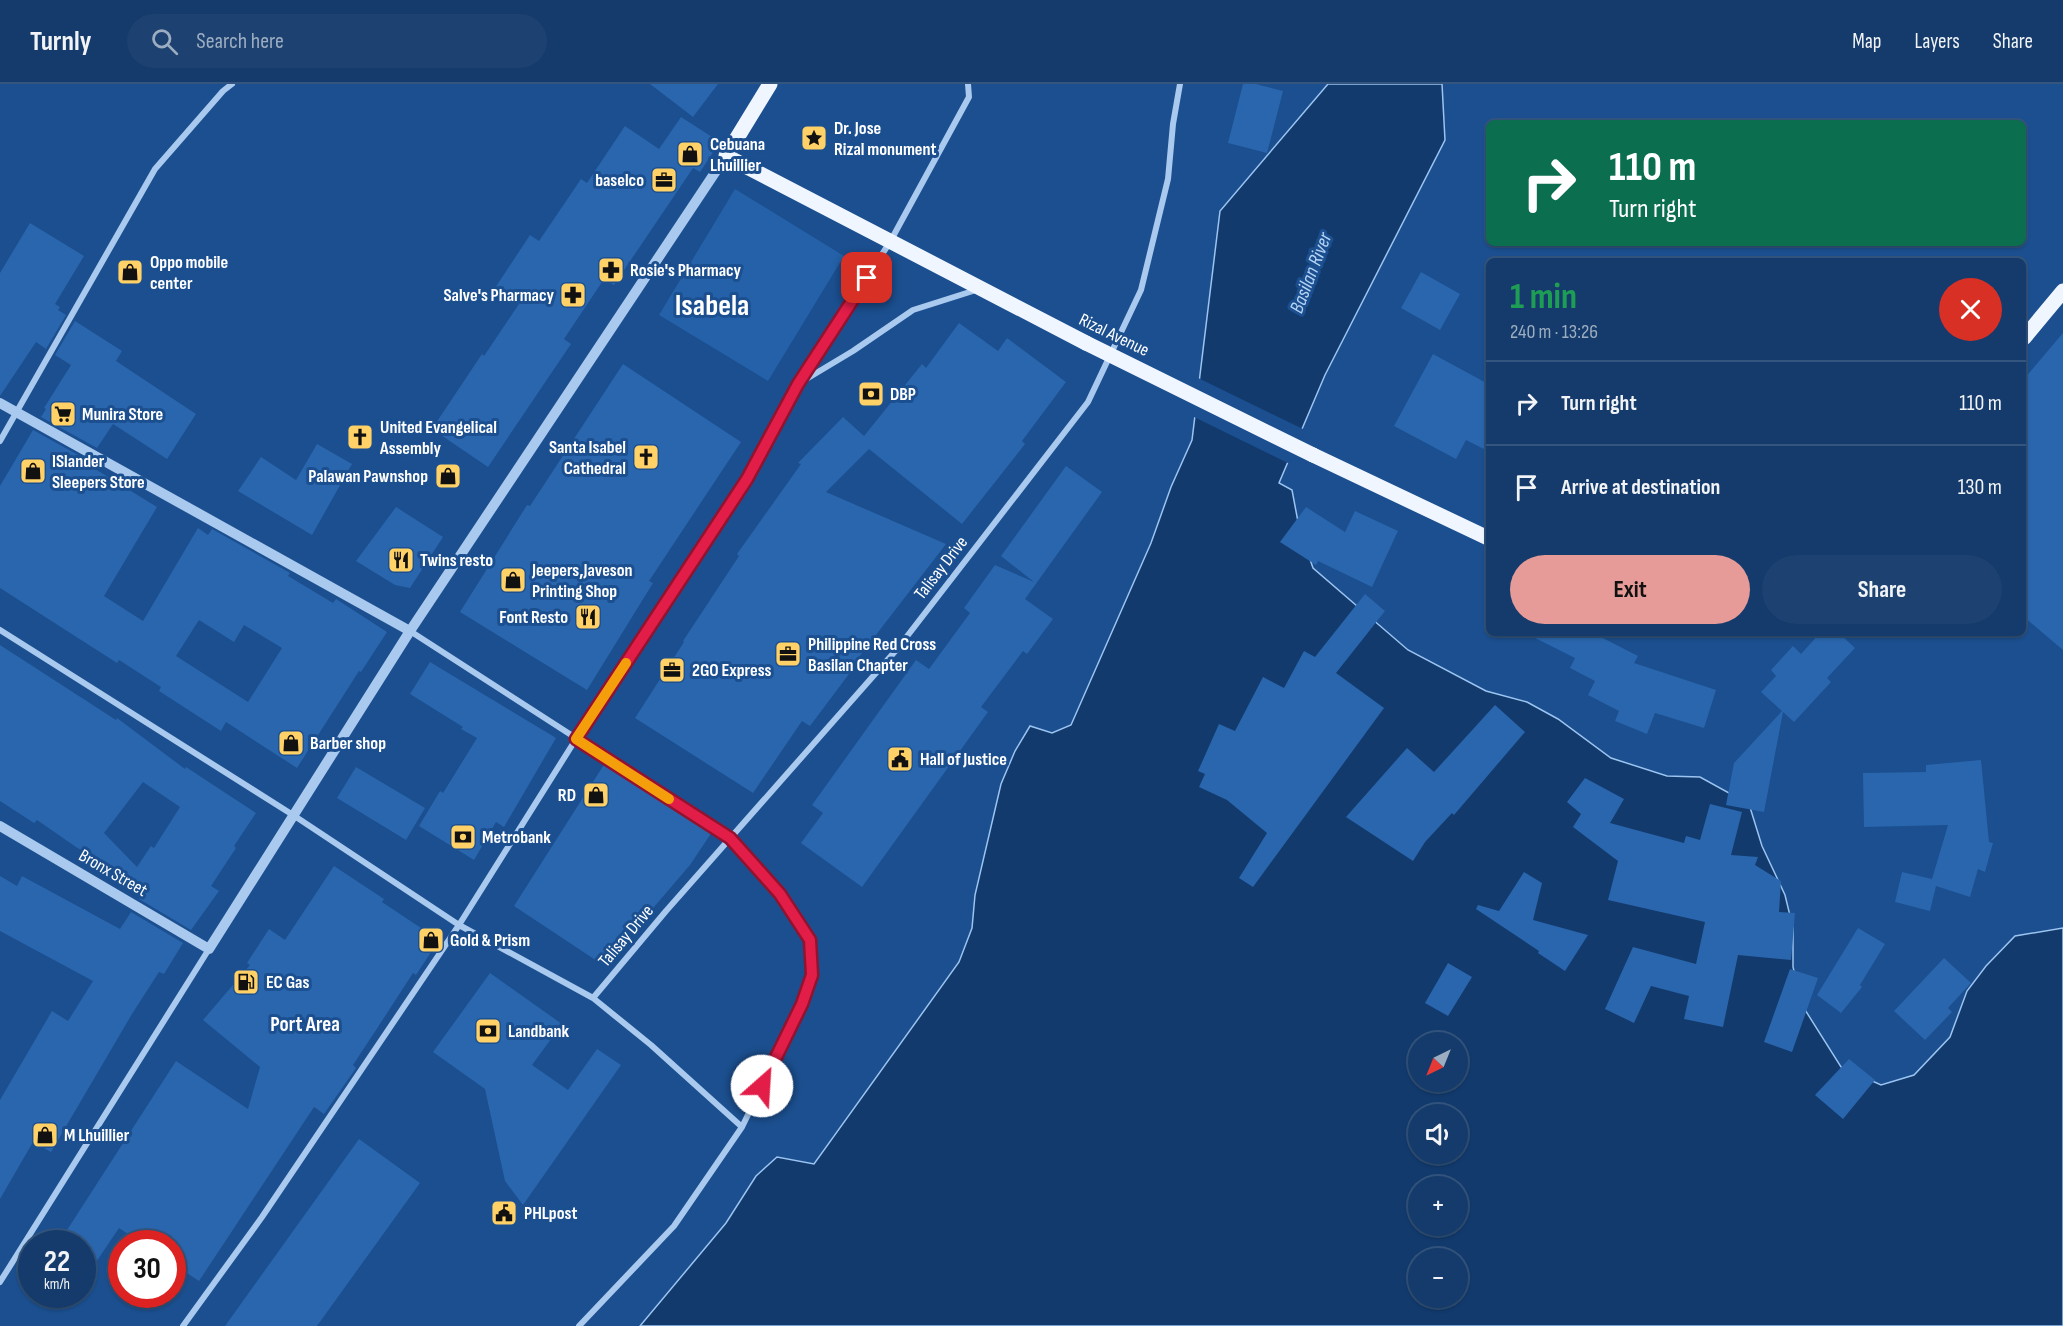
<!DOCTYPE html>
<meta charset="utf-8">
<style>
:root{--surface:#143b6b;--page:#1d4271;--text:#f1f3f6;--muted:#9dadc1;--line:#33557e;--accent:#e69b98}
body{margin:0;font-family:"Sofia Sans Condensed",sans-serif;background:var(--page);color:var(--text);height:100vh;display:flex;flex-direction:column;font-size:22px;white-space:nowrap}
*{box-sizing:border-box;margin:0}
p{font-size:20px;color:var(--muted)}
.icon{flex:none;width:33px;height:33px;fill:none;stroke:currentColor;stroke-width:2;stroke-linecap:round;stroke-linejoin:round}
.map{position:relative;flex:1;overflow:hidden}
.details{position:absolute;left:1486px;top:174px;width:540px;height:378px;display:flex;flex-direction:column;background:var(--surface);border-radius:9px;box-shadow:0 2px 4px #0004,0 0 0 2px var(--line)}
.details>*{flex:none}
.banner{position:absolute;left:1486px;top:36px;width:540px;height:126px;border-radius:9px;box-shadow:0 2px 4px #0004,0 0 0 2px var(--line);background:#0b6e4f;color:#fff;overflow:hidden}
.needle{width:39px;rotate:223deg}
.tools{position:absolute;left:1408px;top:948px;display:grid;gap:12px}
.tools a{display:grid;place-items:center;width:60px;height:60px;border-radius:50%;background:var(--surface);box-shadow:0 2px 4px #0004,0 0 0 2px var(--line);font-size:30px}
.speed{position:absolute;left:18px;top:1146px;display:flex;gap:12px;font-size:30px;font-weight:700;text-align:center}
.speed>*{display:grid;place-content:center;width:78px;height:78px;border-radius:50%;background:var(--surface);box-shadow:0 2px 4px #0004,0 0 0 2px var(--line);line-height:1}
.speed small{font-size:15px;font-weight:400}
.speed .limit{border:9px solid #d22;background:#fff;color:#111}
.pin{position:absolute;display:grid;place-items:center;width:51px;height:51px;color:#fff;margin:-26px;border-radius:12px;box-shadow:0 3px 9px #0006}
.me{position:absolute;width:66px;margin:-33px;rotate:26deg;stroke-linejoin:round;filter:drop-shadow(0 0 4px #0008)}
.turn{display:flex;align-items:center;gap:21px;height:126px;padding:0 24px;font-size:27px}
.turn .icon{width:78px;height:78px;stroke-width:2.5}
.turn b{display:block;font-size:42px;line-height:51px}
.round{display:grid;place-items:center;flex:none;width:63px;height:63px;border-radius:32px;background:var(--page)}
.overview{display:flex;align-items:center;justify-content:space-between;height:102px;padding:0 24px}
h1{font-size:36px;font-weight:700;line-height:45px;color:#1e9e55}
.action{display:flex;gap:12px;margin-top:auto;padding:12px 24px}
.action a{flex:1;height:69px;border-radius:36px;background:var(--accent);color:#111;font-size:24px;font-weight:700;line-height:69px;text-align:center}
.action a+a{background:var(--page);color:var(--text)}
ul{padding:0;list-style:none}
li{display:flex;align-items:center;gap:18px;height:84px;padding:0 24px;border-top:2px solid var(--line)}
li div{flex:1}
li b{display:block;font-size:22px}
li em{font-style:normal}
header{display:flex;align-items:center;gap:36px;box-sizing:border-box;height:84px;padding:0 30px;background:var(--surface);border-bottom:2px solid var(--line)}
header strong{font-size:28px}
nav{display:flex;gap:33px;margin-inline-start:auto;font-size:21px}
.search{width:420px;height:54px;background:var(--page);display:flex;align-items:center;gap:15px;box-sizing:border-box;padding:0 21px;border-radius:33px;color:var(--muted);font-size:22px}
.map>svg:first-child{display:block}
</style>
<header>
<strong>Turnly</strong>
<div class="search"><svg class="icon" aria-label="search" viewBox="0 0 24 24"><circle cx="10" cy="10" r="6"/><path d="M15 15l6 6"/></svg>Search here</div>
<nav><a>Map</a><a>Layers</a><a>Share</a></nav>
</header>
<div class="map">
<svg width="2063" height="1242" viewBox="0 0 2063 1242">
<rect width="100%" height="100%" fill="#1b4f8f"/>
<path fill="#2461a8" d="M 735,105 L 844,172 L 768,297 L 659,231 Z"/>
<path fill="#123a6d" stroke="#9cc4f0" stroke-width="1.5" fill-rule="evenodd" d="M 1328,0 L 1442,0 L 1445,56 L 1325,291 L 1279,399 L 1292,406 L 1299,443 L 1313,484 L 1408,566 L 1486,607 L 1527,618 L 1558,635 L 1611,674 L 1667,692 L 1700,693 L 1749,720 L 1762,762 L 1785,811 L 1793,844 L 1793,883 L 1802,921 L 1841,983 L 1881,1001 L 1914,991 L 1950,953 L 1967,907 L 1986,882 L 2015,852 L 2063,844 L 2063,1242 L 640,1242 L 726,1139 L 756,1092 L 777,1073 L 814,1080 L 959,878 L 972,844 L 975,811 L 1001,700 L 1015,667 L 1030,642 L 1052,649 L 1071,641 L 1151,459 L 1171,403 L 1192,356 L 1220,127 ZM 1419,958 L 1458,958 L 1458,998 L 1419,998 ZM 1419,1030 L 1458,1030 L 1458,1070 L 1419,1070 ZM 1419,1102 L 1458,1102 L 1458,1142 L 1419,1142 ZM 1419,1174 L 1458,1174 L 1458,1214 L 1419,1214 Z"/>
<path fill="#1b4f8f" d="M 1196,293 L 1305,346 L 1290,380 L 1192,332 Z"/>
<path fill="#2a66ad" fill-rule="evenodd" d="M 650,0 L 718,0 L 693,33 Z
M 1243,0 L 1256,0 L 1283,7 L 1267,69 L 1228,59 Z
M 681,33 L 720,58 L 700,88 L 693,84 L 614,201 L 604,195 L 564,255 L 571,260 L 488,383 L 432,345 L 482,270 L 484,272 L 519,220 L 495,204 L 530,151 L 539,157 L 581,95 L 587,99 L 625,42 L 659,65 Z
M 30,139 L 84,172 L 55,220 L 60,223 L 58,226 L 66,231 L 46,265 L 36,258 L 0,312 L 0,189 Z
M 1421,188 L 1460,210 L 1440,246 L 1401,224 Z
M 75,237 L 122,267 L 116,277 L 196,330 L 167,375 L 113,340 L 97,364 L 41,333 L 46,325 L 44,324 L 71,281 L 55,271 Z
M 959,239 L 998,267 L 1007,254 L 1066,298 L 1022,357 L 1025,360 L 962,440 L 869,365 L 826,408 L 946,460 L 859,573 L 861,574 L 810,642 L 802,637 L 753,709 L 635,634 L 684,558 L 683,557 L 739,472 L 737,470 L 801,380 L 798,379 L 843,333 L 864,352 L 922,280 L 926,284 Z
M 2063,249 L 2063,566 L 2024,533 L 2024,295 Z
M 1433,270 L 1490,301 L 1490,368 L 1466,356 L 1456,375 L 1394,342 Z
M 623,280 L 741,358 L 649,497 L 653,499 L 587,606 L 460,528 L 527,421 L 530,422 Z
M 33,346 L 89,377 L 87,380 L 157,423 L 104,512 L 143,537 L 198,444 L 208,451 L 212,445 L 290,489 L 288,492 L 333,519 L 336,515 L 387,548 L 361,588 L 359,587 L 297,684 L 226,638 L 221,647 L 159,607 L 161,603 L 119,576 L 117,579 L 0,504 L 0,402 ZM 199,536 L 234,558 L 244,541 L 282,564 L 248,618 L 176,572 Z
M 317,360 L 352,380 L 312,451 L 238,407 L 261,373 L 296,396 Z
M 1066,382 L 1102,408 L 1025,515 L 1053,535 L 1027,570 L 1023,567 L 981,623 L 988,628 L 862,803 L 801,759 L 823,729 L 812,721 L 916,576 L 929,585 L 970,529 L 964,524 L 995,481 L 1034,498 L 1001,472 Z
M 396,423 L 443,453 L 410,504 L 395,501 L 356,477 Z
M 1306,423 L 1345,448 L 1355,427 L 1398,447 L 1372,503 L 1318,477 L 1316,481 L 1280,458 Z
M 1365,510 L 1385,527 L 1336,589 L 1384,624 L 1253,803 L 1239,794 L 1267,749 L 1227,716 L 1199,703 L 1205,690 L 1198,687 L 1219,640 L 1235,647 L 1263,593 L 1284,604 L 1304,567 L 1315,573 Z
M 1525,549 L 1593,549 L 1638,572 L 1634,579 L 1716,606 L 1704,644 L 1655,629 L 1647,650 L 1615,637 L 1619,627 L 1588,611 L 1595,597 L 1570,584 L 1575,574 Z
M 1820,549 L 1839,549 L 1855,564 L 1827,594 L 1831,598 L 1794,638 L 1783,628 L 1764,728 L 1726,721 L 1734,679 L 1782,627 L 1761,608 L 1776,592 L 1771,586 L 1793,562 L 1801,570 Z
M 0,561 L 116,636 L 117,634 L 185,685 L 186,683 L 256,729 L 234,762 L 236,764 L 211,802 L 219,807 L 191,846 L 139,815 L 145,804 L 76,763 L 37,736 L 34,739 L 0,717 ZM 143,698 L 180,723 L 154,764 L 151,762 L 137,783 L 104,749 Z
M 430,578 L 556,654 L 504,743 L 496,738 L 474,776 L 419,742 L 440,707 L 443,709 L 477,654 L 461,645 L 463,643 L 410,610 Z
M 1495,621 L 1525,648 L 1454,731 L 1452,729 L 1425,758 L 1413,777 L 1346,733 L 1407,664 L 1434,688 Z
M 1981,676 L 1989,758 L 1993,759 L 1985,788 L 1978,785 L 1970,813 L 1936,802 L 1930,827 L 1895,818 L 1902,788 L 1932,795 L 1948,741 L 1864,743 L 1863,689 L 1926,688 L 1926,681 Z
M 605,679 L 712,748 L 690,781 L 648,830 L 643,827 L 606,883 L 514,822 Z
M 356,683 L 425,724 L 406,756 L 337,714 Z
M 1585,694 L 1624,715 L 1610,739 L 1684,759 L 1686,752 L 1700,756 L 1710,720 L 1742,728 L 1731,771 L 1758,773 L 1755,781 L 1781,797 L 1779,828 L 1795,829 L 1791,876 L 1738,871 L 1723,943 L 1684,935 L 1689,912 L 1651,902 L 1634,939 L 1605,925 L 1633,863 L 1696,880 L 1705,838 L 1608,816 L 1618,777 L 1573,743 L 1581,730 L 1567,718 Z
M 334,782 L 384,815 L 382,818 L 439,856 L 416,891 L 413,889 L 378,943 L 353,981 L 356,984 L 354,987 L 324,1030 L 314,1023 L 199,1197 L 172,1179 L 172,1160 L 143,1160 L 119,1144 L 82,1199 L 82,1160 L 58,1160 L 176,977 L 248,1025 L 260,983 L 203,936 L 250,881 L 247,879 L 269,845 L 285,856 Z
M 1524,788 L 1542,799 L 1533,836 L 1588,851 L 1565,887 L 1538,869 L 1539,867 L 1476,825 L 1478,821 L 1499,827 Z
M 0,792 L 17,802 L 22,792 L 120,845 L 131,828 L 183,859 L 164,890 L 159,888 L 132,930 L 51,1068 L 33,1058 L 0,1115 L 0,1016 L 52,927 L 68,937 L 93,897 L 0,847 Z
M 1858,844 L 1885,860 L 1860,901 L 1862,903 L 1841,929 L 1817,911 Z
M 1944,874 L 1971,899 L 1948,924 L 1952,928 L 1925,956 L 1894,927 Z
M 1448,879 L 1472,893 L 1448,932 L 1425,919 Z
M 1790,885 L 1818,894 L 1792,968 L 1764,958 Z
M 490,889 L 562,940 L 532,981 L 568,1006 L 597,965 L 621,981 L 523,1121 L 505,1097 L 485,1005 L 433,968 Z
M 1849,975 L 1875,996 L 1843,1035 L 1815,1011 Z
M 359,1055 L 420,1099 L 317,1242 L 225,1242 Z"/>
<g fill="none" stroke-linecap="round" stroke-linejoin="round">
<path stroke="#a9c9ee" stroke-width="6" d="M 800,297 L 890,158 L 969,13 L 968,0
M 0,357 L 155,85 L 223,7 L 232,0
M 0,546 L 293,731 L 459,841 L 593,914 L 651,961 L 742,1043
M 410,547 L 731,754 L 780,810 L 810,856 L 812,891 L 802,920 L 742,1043 L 674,1142 L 579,1242
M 593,914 L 666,827 L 898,564 L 1088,318 L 1141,206 L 1168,95 L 1173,40 L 1180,0
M 0,1198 L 209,865
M 183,1242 L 262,1133 L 459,841 L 576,655 L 747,395 L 798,300 L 853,267 L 913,226 L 976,206"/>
<path stroke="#a9c9ee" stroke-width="10" d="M 0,319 L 410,547
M 0,742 L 209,865 L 410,547 L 726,72"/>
<path stroke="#f0f6ff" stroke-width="15" d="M 770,0 L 726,72 L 1086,259
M 2024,254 L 2063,207
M 1313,371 L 1490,455"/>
<path stroke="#f0f6ff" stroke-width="15" d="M 1086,259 L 1313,371"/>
</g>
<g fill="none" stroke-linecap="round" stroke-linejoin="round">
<defs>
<path id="route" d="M 762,1002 L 802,920 L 812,891 L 810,856 L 780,810 L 730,754 L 576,655 L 747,395 L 798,300 L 867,194"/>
</defs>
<use href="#route" stroke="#92132f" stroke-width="15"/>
<use href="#route" stroke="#e11d48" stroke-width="10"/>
<path stroke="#f59e0b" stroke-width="10" d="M 626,579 L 576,655 L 669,715"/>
</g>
<defs>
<symbol id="sight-square" viewBox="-11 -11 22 22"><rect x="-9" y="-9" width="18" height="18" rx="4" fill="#ffd166" stroke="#1b4f8f"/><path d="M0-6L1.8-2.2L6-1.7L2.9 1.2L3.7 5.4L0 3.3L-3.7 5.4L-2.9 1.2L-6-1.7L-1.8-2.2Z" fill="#111"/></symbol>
<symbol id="shop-square" viewBox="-11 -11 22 22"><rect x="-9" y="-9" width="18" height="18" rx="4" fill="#ffd166" stroke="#1b4f8f"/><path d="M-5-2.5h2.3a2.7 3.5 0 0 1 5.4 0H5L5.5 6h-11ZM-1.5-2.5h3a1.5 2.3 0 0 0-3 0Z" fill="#111"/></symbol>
<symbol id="office-square" viewBox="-11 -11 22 22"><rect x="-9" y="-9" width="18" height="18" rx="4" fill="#ffd166" stroke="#1b4f8f"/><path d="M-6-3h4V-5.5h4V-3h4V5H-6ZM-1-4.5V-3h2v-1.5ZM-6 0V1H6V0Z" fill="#111"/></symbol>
<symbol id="pharmacy-square" viewBox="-11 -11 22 22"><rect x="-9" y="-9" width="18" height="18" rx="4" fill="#ffd166" stroke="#1b4f8f"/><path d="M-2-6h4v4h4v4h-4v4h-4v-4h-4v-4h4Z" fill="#111"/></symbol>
<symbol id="bank-square" viewBox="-11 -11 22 22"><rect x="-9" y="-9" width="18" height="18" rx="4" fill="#ffd166" stroke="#1b4f8f"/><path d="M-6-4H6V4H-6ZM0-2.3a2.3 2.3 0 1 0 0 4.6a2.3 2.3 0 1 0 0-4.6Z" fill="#111"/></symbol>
<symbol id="supermarket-square" viewBox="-11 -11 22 22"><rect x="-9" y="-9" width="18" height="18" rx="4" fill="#ffd166" stroke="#1b4f8f"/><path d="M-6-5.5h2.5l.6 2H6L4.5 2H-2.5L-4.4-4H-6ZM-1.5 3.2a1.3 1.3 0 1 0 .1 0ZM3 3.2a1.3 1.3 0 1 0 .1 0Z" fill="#111"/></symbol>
<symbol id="church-square" viewBox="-11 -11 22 22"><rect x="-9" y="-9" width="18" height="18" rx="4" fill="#ffd166" stroke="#1b4f8f"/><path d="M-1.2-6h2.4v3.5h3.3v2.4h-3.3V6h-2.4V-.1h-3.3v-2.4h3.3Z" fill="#111"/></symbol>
<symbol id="restaurant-square" viewBox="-11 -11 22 22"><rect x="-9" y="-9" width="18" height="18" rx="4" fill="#ffd166" stroke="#1b4f8f"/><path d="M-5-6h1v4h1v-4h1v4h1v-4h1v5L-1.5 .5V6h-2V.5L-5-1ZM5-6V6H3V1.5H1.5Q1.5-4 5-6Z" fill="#111"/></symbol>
<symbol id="civic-square" viewBox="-11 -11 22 22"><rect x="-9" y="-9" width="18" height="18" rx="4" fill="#ffd166" stroke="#1b4f8f"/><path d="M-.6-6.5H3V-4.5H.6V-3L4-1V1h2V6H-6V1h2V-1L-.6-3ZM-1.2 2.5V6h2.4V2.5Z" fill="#111"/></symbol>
<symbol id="fuel-square" viewBox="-11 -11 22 22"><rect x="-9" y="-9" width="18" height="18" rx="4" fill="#ffd166" stroke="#1b4f8f"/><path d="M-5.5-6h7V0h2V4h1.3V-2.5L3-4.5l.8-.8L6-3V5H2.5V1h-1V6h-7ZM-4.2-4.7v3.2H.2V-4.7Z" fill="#111"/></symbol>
</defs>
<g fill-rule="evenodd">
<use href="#sight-square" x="799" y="39" width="30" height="30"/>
<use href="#shop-square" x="675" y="55" width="30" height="30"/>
<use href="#office-square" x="649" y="81" width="30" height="30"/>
<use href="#pharmacy-square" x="596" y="171" width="30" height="30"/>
<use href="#shop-square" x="115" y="173" width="30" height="30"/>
<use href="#pharmacy-square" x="558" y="196" width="30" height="30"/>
<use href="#bank-square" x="856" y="295" width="30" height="30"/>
<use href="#supermarket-square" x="48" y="315" width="30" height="30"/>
<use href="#church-square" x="345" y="338" width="30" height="30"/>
<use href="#church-square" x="631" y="358" width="30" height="30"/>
<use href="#shop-square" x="18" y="372" width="30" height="30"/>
<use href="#shop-square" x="433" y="377" width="30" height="30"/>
<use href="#restaurant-square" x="386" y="461" width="30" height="30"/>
<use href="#shop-square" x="498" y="481" width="30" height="30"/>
<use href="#restaurant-square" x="573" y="518" width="30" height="30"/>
<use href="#office-square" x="773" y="555" width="30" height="30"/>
<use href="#office-square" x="657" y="571" width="30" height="30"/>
<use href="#shop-square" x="276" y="644" width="30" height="30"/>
<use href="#civic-square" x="885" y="660" width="30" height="30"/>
<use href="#shop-square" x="581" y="696" width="30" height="30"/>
<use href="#bank-square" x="448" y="738" width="30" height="30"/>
<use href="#shop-square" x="416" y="841" width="30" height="30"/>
<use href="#fuel-square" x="231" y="883" width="30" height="30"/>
<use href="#bank-square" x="473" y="932" width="30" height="30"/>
<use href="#shop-square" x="30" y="1036" width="30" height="30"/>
<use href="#civic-square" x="489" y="1114" width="30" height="30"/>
</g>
<g text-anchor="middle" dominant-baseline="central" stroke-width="6" stroke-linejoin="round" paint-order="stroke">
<g font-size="18" font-weight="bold" fill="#fff" stroke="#1b4f8f" text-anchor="start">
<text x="834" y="44">Dr. Jose<tspan x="834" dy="21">Rizal monument</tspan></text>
<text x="710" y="60">Cebuana<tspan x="710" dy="21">Lhuillier</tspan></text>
<text x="644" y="96" text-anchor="end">baselco</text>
<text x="150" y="178">Oppo mobile<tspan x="150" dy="21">center</tspan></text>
<text x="630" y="186">Rosie's Pharmacy</text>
<text x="554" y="211" text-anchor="end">Salve's Pharmacy</text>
<text x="890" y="310">DBP</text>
<text x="82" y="330">Munira Store</text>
<text x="380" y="343">United Evangelical<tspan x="380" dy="21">Assembly</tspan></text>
<text x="626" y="363" text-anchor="end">Santa Isabel<tspan x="626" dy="21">Cathedral</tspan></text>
<text x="52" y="377">ISlander<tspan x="52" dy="21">Sleepers Store</tspan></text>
<text x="428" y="392" text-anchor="end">Palawan Pawnshop</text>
<text x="420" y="476">Twins resto</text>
<text x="532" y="486">Jeepers,Javeson<tspan x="532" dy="21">Printing Shop</tspan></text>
<text x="568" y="533" text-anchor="end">Font Resto</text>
<text x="808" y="560">Philippine Red Cross<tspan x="808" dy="21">Basilan Chapter</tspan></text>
<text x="692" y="586">2GO Express</text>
<text x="310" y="659">Barber shop</text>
<text x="920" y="675">Hall of Justice</text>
<text x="576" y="711" text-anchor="end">RD</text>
<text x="482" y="753">Metrobank</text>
<text x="450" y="856">Gold &amp; Prism</text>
<text x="266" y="898">EC Gas</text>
<text x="508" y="947">Landbank</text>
<text x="64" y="1051">M Lhuillier</text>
<text x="524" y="1129">PHLpost</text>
</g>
<g font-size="18" fill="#fff" stroke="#1b4f8f">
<text transform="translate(1114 251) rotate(26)">Rizal Avenue</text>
<text transform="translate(941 484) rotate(-52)">Talisay Drive</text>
<text transform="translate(113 789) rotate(30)">Bronx Street</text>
<text transform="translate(626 852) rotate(-50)">Talisay Drive</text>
</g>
<g font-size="20" font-style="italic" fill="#b5d3f5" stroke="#1b4f8f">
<text transform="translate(1311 189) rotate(-69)">Basilan River</text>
</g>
<g font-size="21" font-weight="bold" fill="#fff" stroke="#1b4f8f">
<text x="305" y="940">Port Area</text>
</g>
<g font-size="30" font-weight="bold" fill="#fff" stroke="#1b4f8f">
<text x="712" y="222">Isabela</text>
</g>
</g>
</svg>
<div class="tools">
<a><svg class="needle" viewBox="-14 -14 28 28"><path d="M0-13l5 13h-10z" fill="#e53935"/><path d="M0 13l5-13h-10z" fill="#9dadc1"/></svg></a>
<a><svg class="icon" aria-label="sound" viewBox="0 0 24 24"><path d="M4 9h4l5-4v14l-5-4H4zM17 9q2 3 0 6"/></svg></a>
<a>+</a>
<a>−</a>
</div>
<div class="speed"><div>22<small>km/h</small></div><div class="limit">30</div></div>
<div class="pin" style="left:867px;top:194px;background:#d93025"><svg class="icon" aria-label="arrive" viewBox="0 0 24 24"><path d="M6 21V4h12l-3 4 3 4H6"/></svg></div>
<svg class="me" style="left:762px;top:1002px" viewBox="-20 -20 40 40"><circle r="19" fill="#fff"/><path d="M0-13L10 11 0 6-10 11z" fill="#e11d48"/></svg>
<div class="banner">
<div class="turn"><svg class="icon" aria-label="right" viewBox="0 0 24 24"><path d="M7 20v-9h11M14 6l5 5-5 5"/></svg><div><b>110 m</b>Turn right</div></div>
</div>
<section class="details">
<div class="overview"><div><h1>1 min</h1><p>240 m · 13:26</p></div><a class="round" style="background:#d93025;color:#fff"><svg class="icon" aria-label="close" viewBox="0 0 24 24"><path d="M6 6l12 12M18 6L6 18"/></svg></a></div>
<ul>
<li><svg class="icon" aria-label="right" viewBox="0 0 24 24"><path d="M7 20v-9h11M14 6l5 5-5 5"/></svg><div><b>Turn right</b></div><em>110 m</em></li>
<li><svg class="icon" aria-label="arrive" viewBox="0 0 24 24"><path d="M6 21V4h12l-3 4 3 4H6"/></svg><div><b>Arrive at destination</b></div><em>130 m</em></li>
</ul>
<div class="action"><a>Exit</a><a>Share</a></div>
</section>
</div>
